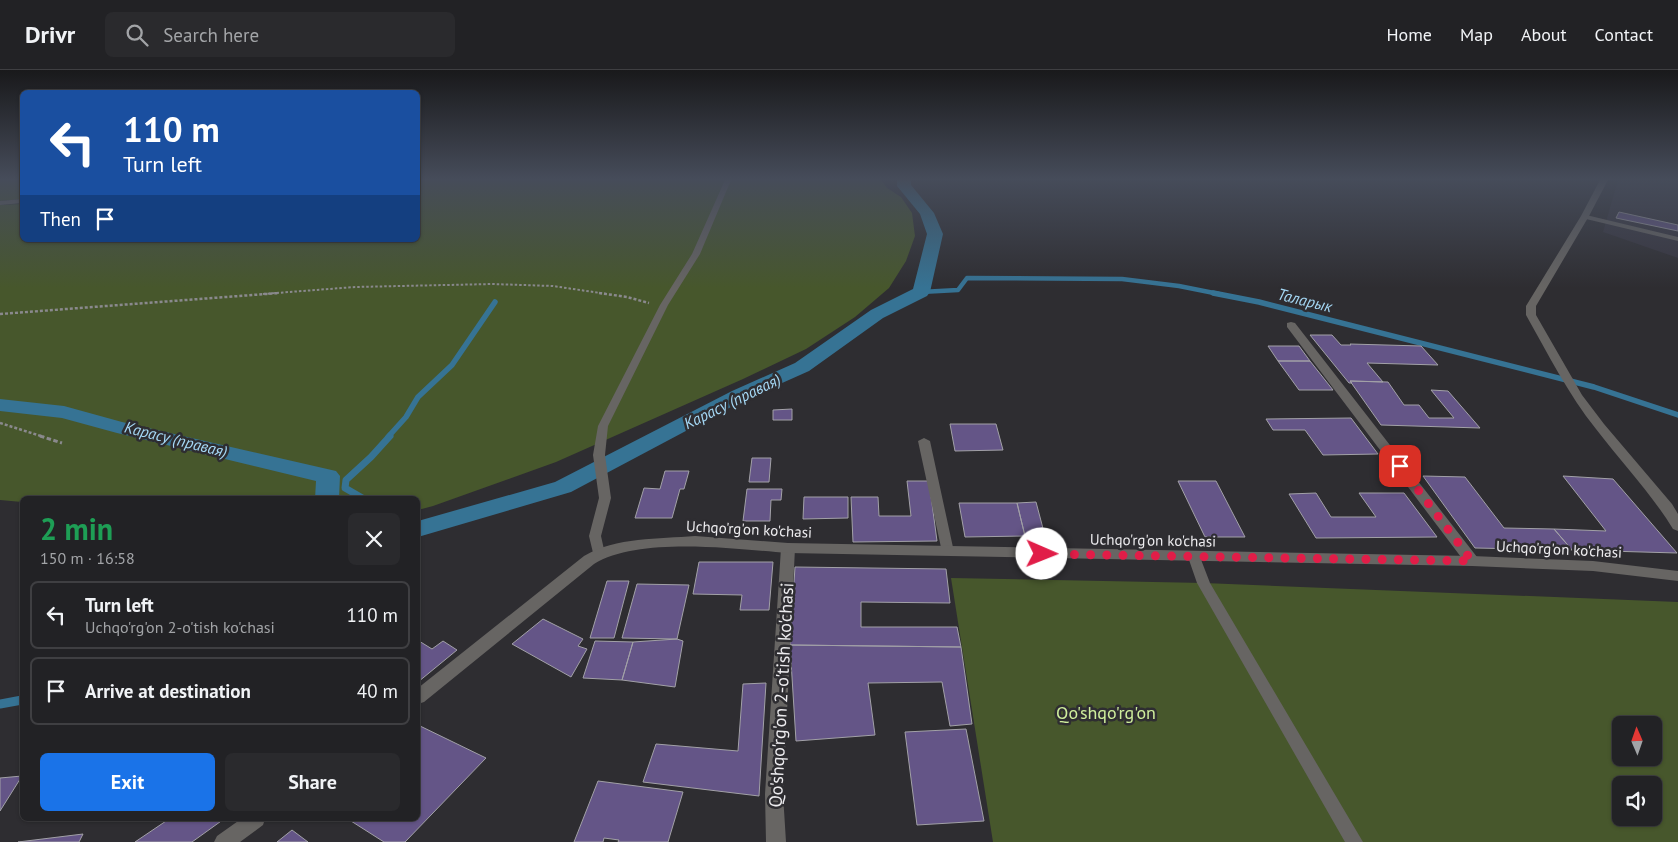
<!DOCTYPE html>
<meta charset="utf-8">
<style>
:root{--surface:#222225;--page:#2a2a2d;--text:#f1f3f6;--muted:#a2a4a7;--line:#3f3f42;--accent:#1a73e8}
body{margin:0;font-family:"PT Sans",sans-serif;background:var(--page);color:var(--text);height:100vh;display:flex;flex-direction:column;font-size:19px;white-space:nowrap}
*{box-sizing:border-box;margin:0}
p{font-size:16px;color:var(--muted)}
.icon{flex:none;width:28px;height:28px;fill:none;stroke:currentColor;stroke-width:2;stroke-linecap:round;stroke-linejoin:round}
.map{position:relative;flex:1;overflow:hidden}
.drawer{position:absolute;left:20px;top:426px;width:400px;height:325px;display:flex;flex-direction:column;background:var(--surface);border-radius:8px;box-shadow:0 1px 4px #0004,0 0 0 1px var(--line)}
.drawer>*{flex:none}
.banner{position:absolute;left:20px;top:20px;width:400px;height:152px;border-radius:8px;box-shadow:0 1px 4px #0004,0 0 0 1px var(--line);background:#1a4fa0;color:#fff;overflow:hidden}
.needle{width:32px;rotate:358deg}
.fabs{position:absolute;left:1612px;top:646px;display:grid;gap:10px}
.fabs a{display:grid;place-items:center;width:50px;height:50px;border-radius:8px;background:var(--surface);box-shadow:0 1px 4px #0004,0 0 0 1px var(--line);font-size:25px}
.pin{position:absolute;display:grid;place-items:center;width:42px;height:42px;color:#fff;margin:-21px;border-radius:10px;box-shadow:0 2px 8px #0006}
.me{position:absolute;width:55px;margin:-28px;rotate:91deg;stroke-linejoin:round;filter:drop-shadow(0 0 4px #0008)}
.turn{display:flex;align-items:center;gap:18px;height:105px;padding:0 20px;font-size:22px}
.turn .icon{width:65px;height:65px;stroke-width:2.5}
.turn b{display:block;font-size:35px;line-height:42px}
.then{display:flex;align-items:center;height:48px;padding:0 20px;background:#0003;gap:10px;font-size:19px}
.round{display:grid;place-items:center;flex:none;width:52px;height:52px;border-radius:8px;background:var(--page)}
.headline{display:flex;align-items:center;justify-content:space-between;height:85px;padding:0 20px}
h1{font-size:30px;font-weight:700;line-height:38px;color:#1e9e55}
.action{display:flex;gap:10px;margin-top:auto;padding:10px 20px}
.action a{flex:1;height:58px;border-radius:8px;background:var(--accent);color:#fff;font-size:20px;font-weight:700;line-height:58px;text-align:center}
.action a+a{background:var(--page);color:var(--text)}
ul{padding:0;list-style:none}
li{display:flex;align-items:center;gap:15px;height:68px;margin:0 10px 8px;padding:0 10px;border:2px solid var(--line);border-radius:8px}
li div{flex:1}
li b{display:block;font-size:19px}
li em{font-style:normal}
header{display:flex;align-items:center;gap:30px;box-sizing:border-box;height:70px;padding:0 25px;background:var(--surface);border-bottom:1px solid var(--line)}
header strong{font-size:24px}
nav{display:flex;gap:28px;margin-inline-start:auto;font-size:18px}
.search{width:350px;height:45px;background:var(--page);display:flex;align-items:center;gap:12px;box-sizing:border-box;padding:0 18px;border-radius:8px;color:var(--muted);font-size:19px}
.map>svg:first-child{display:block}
</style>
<header>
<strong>Drivr</strong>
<div class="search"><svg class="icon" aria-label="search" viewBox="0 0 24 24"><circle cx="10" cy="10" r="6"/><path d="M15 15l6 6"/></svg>Search here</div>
<nav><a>Home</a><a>Map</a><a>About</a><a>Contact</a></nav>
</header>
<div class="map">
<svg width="1678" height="772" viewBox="0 0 1678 772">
<rect width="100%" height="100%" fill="#2e2d31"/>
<path fill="#36343e" d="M 1618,110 L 1678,110 L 1678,188 L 1603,162 Z"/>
<path fill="#47572c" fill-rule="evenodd" d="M 0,110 L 22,110 L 22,129 L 0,131 Z
M 418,110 L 881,110 L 887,118 L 901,127 L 912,143 L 915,166 L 906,191 L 889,218 L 855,247 L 806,279 L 743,309 L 556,392 L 433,436 L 418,440 L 418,429 L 22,429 L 22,432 L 0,430 L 0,135 L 22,134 L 22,170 L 418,170 Z
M 951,508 L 1204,513 L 1678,532 L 1678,772 L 993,772 ZM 1621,655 L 1654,655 L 1654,688 L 1621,688 ZM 1621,715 L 1654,715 L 1654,748 L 1621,748 Z"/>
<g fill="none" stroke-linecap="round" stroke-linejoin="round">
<path stroke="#367394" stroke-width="4.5" d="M 921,222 L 958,220 L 967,208 L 1122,209 L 1179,216 L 1219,224"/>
<path stroke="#367394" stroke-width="5.5" d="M 1213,223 L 1259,232 L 1594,317 L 1678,345
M 388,367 L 406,347 L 418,327 L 452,295 L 495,232"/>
<path stroke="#367394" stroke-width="7" d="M 364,429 L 345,418 L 346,410 L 371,387 L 390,366"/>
<path stroke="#367394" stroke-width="9" d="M 0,634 L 22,630"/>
<path fill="#367394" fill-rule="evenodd" d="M 897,110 L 911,110 L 911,115 L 934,143 L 943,164 L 930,222 L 927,226 L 883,248 L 809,301 L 746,329 L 571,422 L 418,467 L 418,451 L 555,412 L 732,321 L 795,293 L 871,240 L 913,219 L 927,164 L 920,144 L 897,116 Z
M 0,329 L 64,336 L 122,352 L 336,401 L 340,406 L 339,429 L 315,429 L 316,411 L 117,363 L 62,348 L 0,341 Z"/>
</g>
<path fill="#645587" stroke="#a2a1a7" d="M 1619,142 L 1678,155 L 1678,161 L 1616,148 Z
M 1310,265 L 1332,265 L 1341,275 L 1351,275 L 1350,274 L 1421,276 L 1438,295 L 1367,293 L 1383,312 L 1350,311 L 1352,313 L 1349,313 Z
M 1268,276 L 1299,276 L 1310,291 L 1278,291 Z
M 1278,291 L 1310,291 L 1333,320 L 1299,320 Z
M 1350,311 L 1388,312 L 1404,335 L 1419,335 L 1429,348 L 1454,348 L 1431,320 L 1448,321 L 1480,358 L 1381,355 Z
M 792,339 L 792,350 L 773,350 L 773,340 Z
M 1351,348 L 1378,384 L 1323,385 L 1305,360 L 1273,360 L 1266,349 Z
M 950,354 L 996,354 L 1003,380 L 955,381 Z
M 752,388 L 771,388 L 769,412 L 749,412 Z
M 665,401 L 689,401 L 684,419 L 680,419 L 672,448 L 635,448 L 644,418 L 660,419 Z
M 1423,406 L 1465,407 L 1504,458 L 1554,459 L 1572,480 L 1475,478 Z
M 1563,406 L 1613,409 L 1677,483 L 1572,480 L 1554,459 L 1606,461 Z
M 907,411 L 929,411 L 937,471 L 853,472 L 851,427 L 878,427 L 879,446 L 911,446 Z
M 1178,411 L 1216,411 L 1245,467 L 1205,467 Z
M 747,419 L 782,419 L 781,430 L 771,430 L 770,451 L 743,451 Z
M 1316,423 L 1331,447 L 1376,447 L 1359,423 L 1404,423 L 1437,467 L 1316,468 L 1289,424 Z
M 804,427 L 848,427 L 848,448 L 803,449 Z
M 1036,432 L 1045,466 L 1025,466 L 1017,433 Z
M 959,433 L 1017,433 L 1025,466 L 965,467 Z
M 699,492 L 773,492 L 769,540 L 740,540 L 742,525 L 693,524 Z
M 795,497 L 946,499 L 950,533 L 861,532 L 861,557 L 957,557 L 961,577 L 790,575 Z
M 607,511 L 629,511 L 614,568 L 590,568 Z
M 637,514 L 689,515 L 677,569 L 622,568 Z
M 543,549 L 583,569 L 578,576 L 587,579 L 571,607 L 512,574 Z
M 677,569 L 683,571 L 675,617 L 622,610 L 633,572 Z
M 419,571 L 432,579 L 443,571 L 457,580 L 418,612 L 418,573 Z
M 595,571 L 633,572 L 622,610 L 583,608 Z
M 790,575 L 961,577 L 972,654 L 950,656 L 942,612 L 868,613 L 875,665 L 796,671 Z
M 766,613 L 759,726 L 643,712 L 656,674 L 738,681 L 743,614 Z
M 418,655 L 486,688 L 405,772 L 384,772 L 351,751 L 354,749 L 418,749 Z
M 966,659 L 984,751 L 917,755 L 905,662 Z
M 22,706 L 0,741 L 0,708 Z
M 598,711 L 683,722 L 668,772 L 618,772 L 619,770 L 604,768 L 603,772 L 574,772 Z
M 169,749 L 224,749 L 192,772 L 135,772 Z
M 292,760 L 308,772 L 277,772 Z
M 83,764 L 79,772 L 18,772 Z"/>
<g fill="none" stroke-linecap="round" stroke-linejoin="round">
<path stroke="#8a898d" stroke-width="2" stroke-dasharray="2.5 2" stroke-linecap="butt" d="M 263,224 L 355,217 L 492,214 L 553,216 L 607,224"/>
<path stroke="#8a898d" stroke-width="2.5" stroke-dasharray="3 2" stroke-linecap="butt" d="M 599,223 L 627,227 L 649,233
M 0,244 L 279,223
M 0,353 L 44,367"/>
<path stroke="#8a898d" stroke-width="3" stroke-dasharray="4.5 2.5" stroke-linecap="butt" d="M 40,366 L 62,373"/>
<path fill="#676563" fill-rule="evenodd" d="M 725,110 L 731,110 L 700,184 L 668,235 L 608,356 L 605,385 L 611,428 L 601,466 L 605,484 L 604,487 L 594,487 L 589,466 L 599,428 L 593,385 L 598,356 L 660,235 L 692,184 Z
M 22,129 L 22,133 L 0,135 L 0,131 Z
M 1582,144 L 1678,167 L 1678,171 L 1582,148 Z
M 924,368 L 930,371 L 954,482 L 953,485 L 943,485 L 942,482 L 918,371 Z
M 1194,482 L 1199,484 L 1200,487 L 1210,513 L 1363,772 L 1345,772 L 1197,513 L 1188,487 L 1189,484 Z"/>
<path fill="#676563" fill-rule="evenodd" d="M 1600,110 L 1608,110 L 1589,146 L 1536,236 L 1536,245 L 1582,325 L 1604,354 L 1672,434 L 1678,444 L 1678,461 L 1673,459 C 1651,423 1622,393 1596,359 C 1568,324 1548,284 1526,245 L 1526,236 L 1581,146 Z
M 1291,252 L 1295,253 L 1477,487 L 1479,491 L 1477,495 L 1467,495 L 1287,257 L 1287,253 Z
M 788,473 L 793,475 L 795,478 L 783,724 L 786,772 L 766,772 L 765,724 L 781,478 L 783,475 Z"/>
<path fill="#676563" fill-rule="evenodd" d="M 695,466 L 788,473 L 1472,486 L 1593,491 L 1678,501 L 1678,511 L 1593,501 L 1472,496 L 788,483 C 736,479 639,466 594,494 L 424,632 L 418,634 L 418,618 L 584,486 C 616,467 659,469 695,466 Z
M 241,749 L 265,749 L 263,755 L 240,772 L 214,772 L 217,766 Z"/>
</g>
<linearGradient id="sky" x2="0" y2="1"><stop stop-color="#19191b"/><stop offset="0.5" stop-color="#464c5a"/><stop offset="1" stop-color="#464c5a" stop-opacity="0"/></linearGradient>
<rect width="1678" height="218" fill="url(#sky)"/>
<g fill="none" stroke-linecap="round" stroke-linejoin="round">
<path stroke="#e11d48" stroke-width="9" stroke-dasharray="0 16.2" d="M 1042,484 L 1472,491 L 1400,396"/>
</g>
<g text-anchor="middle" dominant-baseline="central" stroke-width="5" stroke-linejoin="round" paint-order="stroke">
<g font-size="15" fill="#edecef" stroke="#2e2d31">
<text transform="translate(749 459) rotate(3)">Uchqo'rg'on ko'chasi</text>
<text transform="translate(1153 470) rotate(1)">Uchqo'rg'on ko'chasi</text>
<text transform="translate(1559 479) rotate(3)">Uchqo'rg'on ko'chasi</text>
</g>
<g font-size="16" font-style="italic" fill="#a5d8f5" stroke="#2e2d31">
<text transform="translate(1305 230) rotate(14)">Таларык</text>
<text transform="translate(732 331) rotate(-26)">Карасу (правая)</text>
<text transform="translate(176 369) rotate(14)">Карасу (правая)</text>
</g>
<g font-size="18" fill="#edecef" stroke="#2e2d31">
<text transform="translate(781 625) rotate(-87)">Qo'shqo'rg'on 2-o'tish ko'chasi</text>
</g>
<g font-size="18" fill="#cfee9c" stroke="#2e2d31">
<text x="1106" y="642">Qo'shqo'rg'on</text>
</g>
</g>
</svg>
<div class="fabs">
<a><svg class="needle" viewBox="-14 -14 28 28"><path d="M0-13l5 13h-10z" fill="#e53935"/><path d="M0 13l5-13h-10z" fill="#a2a4a7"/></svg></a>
<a><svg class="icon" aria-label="sound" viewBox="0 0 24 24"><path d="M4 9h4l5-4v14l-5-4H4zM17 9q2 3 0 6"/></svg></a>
</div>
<div class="pin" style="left:1400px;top:396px;background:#d93025"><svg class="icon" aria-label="arrive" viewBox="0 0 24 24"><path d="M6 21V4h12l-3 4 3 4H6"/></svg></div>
<svg class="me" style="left:1042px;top:484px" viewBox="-20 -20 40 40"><circle r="19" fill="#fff"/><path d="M0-13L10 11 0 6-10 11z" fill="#e11d48"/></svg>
<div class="banner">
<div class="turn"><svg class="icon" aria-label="left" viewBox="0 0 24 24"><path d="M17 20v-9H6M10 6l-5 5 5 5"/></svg><div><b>110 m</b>Turn left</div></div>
<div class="then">Then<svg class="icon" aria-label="arrive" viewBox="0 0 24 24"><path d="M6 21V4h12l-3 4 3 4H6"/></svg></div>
</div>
<section class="drawer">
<div class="headline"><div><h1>2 min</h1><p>150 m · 16:58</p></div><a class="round"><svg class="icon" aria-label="close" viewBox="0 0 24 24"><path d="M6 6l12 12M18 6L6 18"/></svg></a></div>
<ul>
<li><svg class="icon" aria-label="left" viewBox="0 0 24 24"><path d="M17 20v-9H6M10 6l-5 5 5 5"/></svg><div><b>Turn left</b><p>Uchqo'rg'on 2-o'tish ko'chasi</p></div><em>110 m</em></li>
<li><svg class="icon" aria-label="arrive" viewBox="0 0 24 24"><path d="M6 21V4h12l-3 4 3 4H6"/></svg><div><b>Arrive at destination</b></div><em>40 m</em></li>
</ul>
<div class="action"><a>Exit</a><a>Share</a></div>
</section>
</div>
